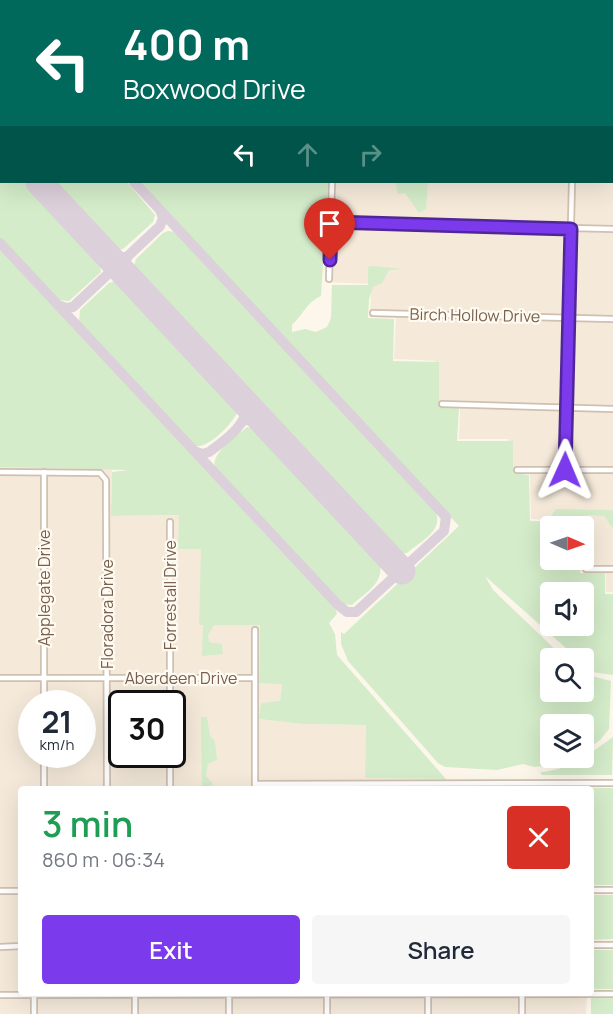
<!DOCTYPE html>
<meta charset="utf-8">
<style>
:root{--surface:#fff;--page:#f6f6f7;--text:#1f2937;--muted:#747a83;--accent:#7c3aed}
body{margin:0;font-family:Manrope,sans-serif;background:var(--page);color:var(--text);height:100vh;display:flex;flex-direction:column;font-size:22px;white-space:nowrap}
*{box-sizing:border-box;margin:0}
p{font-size:20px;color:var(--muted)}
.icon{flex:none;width:33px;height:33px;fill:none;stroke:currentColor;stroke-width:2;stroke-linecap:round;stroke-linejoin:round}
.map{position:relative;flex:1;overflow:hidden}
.panel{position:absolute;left:18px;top:786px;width:576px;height:210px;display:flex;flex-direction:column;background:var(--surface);border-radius:6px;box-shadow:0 6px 24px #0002}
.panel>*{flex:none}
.top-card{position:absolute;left:0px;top:0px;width:614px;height:183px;box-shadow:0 6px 24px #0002;background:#00695c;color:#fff;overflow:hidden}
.needle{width:39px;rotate:92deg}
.fabs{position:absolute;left:540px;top:516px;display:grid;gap:12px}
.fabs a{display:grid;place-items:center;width:54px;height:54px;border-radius:6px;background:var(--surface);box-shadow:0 6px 24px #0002;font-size:30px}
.speed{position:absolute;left:18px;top:690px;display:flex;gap:12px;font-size:30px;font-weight:700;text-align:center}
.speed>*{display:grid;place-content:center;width:78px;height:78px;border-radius:50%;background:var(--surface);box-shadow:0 6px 24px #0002;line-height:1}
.speed small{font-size:15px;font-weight:400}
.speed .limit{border:3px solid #111;border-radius:9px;background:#fff;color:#111}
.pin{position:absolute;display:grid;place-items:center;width:51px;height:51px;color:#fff;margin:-62px -26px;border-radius:50% 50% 50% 0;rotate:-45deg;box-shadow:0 0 6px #0007}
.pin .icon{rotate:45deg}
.me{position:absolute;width:66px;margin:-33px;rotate:1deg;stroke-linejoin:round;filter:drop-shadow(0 0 4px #0008)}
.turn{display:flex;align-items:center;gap:21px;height:126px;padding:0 24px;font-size:27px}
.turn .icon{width:78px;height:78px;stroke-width:2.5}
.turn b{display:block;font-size:42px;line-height:51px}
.lanes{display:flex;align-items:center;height:57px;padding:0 24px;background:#0003;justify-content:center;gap:30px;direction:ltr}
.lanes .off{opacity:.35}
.round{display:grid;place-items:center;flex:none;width:63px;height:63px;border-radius:6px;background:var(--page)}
.overview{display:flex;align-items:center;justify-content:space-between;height:102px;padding:0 24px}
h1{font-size:36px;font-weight:600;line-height:45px;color:#1e9e55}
.button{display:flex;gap:12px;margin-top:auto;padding:12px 24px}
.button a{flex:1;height:69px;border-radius:6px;background:var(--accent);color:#fff;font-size:24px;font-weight:600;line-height:69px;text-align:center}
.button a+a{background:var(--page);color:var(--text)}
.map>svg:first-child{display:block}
</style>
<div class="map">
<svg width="613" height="1014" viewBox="0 0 613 1014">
<rect width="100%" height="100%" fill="#fdf7eb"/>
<path fill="#f5eada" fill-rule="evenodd" d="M 337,0 L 613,0 L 613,592 L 606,592 L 606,571 L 582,571 L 583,521 L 531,519 L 530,474 L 509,474 L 508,439 L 459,439 L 460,407 L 434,405 L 435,361 L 394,359 L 396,318 L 370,317 L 371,284 L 325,282 L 329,182 L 612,182 L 612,2 Z
M 0,467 L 112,469 L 111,516 L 179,515 L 260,625 L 259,682 L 282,683 L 280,701 L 259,719 L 302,724 L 366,725 L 365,778 L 446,779 L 446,789 L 21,789 L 21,993 L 587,993 L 586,1014 L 0,1014 ZM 32,704 L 82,704 L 82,754 L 32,754 ZM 122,704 L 172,704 L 172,754 L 122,754 Z"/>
<path fill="#d4ecc9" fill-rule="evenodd" d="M 0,154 L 2,182 L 25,182 L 99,260 L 101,272 L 69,301 L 58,300 L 0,238 Z
M 51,182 L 127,182 L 155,215 L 153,222 L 123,249 L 117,250 Z
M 138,182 L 328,182 L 321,296 C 306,303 303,315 292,325 L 292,332 L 305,329 L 316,332 L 327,327 L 331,318 L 332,285 L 368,285 L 368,267 L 372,266 L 404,269 L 389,270 L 382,283 L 373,287 L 369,299 L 368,318 L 394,319 L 393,361 L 439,362 L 439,406 L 459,408 L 457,441 L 513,441 L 513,473 L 529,475 L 530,521 L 548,521 L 556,509 L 613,510 L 613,529 L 604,516 L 589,515 L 582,522 L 582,526 L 550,526 L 550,560 L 581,560 L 580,573 L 605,572 L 605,594 L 613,594 L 613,675 L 592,672 L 584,664 L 584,658 L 577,658 L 485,576 L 493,590 L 564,658 L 550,658 L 550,692 L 584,692 L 584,674 L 611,681 L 609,729 L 600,740 L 584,752 L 584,724 L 550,724 L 550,758 L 568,758 L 545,766 L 534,767 L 523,764 L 497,770 L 445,767 L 438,763 L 348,661 L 341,644 L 341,632 L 344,634 L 459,526 ZM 550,592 L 584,592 L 584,626 L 550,626 Z
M 395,182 L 428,182 L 426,209 L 419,213 L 405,193 L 398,194 Z
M 168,231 L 174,232 L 436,513 C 443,531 420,542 407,553 L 400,554 L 393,549 L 137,273 L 134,266 L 136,259 L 163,233 Z
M 0,250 L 336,610 L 337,614 L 329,623 L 335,634 L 337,655 L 446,779 L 365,778 L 366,725 L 302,724 L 259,719 L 261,703 L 280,701 L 282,684 L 259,683 L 260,625 L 214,625 L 208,635 L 209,642 L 222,644 L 223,654 L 202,656 L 203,625 L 199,625 L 201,549 L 178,549 L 179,515 L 111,516 L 112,472 L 128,470 L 0,467 Z
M 115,281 L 121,284 L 235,405 L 237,413 C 231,425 206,452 192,445 L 79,323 L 80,310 L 109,283 Z
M 247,427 L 258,430 L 379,559 C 386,582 368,591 352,605 L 341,604 L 215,469 C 210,453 236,437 247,427 Z
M 201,717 L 207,717 L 210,736 L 215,741 L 217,760 L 208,764 L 206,776 L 213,784 L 210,789 L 202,789 Z
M 613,737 L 612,775 L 542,775 L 540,772 C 568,771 592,752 613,737 Z
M 613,788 L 613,885 L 591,885 L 591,789 L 453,789 Z
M 591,895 L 613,895 L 613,939 L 591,940 Z
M 591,950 L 613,950 L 613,989 L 591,989 Z
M 613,997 L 613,1014 L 591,1014 L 591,998 Z"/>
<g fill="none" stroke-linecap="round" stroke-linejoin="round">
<path stroke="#dcd0da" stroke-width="10" d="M 0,38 L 2,40
M 0,243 L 338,605 L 347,612 L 356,612 L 444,531 L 446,517 L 134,182
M 108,256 L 118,259 L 128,256 L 160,226 L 163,218 L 160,210
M 126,275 L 124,264 L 128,256
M 58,305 L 66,308 L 73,307 L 107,275 L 111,266 L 108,256
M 243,421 L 254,418 L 263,422
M 194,451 L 202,454 L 209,452 C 224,441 252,422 245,402"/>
<path stroke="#dcd0da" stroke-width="27" d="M 0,140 L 2,141
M 39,182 L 402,571"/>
<defs>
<path id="minor" d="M 337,2 L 337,0
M 577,2 L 577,0
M 612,51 L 613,51
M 612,141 L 613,141
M 331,222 L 613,229
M 329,279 L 332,182
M 373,313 L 613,319
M 442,404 L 613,409
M 517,470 L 613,470
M 565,470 L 572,182
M 0,472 L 100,473 L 106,480 L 107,789
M 44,472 L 44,704
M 170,522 L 170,704
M 586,569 L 613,569
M 255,630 L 255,789
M 0,678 L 254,678
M 44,754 L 44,789
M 255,784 L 613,783
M 170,789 L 170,754
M 591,890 L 613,890
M 0,891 L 21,891
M 591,945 L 613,945
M 0,947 L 21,946
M 135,993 L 135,1014
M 229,993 L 229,1014
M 522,993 L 522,1014
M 0,995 L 613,994
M 34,1014 L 34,993
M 327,1014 L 327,993
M 428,1014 L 428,994"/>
</defs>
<use href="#minor" stroke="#d0c0b0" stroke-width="8"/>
<use href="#minor" stroke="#fff" stroke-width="4.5"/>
</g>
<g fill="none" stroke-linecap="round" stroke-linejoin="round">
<defs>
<path id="route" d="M 330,260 L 331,222 L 571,229 L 565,470"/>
</defs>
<use href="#route" stroke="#51269a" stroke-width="15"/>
<use href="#route" stroke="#7c3aed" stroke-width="10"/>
</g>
<g text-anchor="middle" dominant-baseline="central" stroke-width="4.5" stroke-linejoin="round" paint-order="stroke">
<g font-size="16" fill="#79604d" stroke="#fffbf2">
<text transform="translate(475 315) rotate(1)">Birch Hollow Drive</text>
<text transform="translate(44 588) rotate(-90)">Applegate Drive</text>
<text transform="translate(170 595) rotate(-90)">Forrestall Drive</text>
<text transform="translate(107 614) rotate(-90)">Floradora Drive</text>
<text x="181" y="678">Aberdeen Drive</text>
</g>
</g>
</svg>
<div class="fabs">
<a><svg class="needle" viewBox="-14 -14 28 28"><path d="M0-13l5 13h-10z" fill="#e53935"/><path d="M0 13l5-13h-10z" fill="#747a83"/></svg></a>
<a><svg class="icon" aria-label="sound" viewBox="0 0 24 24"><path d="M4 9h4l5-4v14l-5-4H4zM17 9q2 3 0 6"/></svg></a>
<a><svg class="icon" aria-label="search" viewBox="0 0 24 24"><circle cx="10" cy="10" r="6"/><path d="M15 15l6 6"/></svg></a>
<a><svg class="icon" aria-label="layers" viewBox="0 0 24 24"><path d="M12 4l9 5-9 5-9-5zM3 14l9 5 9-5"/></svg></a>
</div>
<div class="speed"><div>21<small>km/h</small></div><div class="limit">30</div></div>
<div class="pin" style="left:330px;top:260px;background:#d93025"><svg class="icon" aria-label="arrive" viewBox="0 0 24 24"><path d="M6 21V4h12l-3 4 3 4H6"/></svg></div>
<svg class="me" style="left:565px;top:470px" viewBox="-20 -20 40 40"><path d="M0-17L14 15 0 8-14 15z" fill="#7c3aed" stroke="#fff" stroke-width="4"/></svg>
<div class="top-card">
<div class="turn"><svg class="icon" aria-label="left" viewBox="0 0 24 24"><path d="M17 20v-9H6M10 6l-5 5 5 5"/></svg><div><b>400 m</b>Boxwood Drive</div></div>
<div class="lanes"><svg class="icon" aria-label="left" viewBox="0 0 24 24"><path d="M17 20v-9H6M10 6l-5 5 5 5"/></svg><svg class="icon off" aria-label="ahead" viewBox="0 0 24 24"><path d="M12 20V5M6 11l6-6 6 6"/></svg><svg class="icon off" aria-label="right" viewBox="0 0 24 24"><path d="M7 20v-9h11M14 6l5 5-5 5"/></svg></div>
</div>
<section class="panel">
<div class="overview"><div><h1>3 min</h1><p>860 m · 06:34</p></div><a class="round" style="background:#d93025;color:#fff"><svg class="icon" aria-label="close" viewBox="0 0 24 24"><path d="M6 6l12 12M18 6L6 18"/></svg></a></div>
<div class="button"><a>Exit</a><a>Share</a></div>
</section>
</div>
